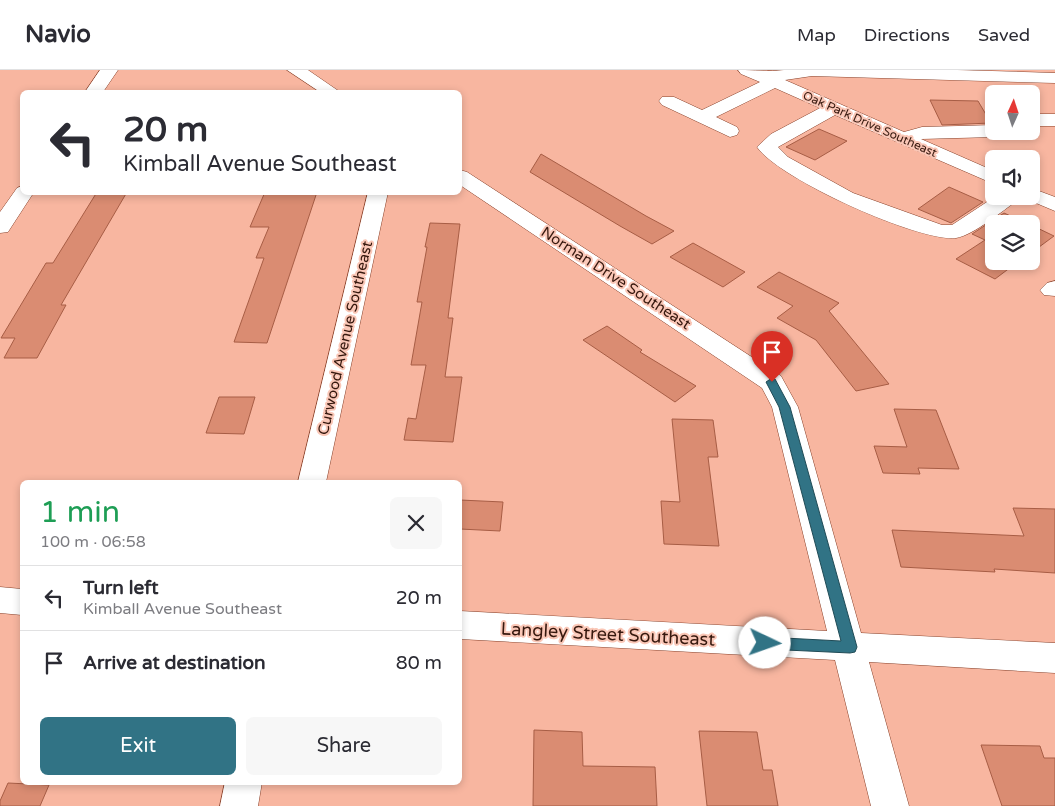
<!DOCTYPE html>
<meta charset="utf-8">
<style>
:root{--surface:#fff;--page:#f7f7f7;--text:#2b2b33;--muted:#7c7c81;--line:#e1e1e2;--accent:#317385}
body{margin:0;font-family:"Varela Round",sans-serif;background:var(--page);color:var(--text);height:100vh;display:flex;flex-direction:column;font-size:19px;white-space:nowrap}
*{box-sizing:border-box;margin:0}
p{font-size:16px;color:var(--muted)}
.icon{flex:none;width:28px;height:28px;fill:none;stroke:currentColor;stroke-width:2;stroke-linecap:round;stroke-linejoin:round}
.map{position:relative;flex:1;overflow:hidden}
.details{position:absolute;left:20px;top:410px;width:442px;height:305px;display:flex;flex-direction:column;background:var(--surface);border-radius:8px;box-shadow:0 2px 8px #0003}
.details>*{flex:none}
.guide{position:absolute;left:20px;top:20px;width:442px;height:105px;border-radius:8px;box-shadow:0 2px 8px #0003;background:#fff;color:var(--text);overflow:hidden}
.needle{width:32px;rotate:3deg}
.controls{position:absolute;left:985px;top:15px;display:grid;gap:10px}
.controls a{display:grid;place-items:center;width:55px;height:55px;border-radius:8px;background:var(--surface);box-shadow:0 2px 8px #0003;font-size:25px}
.pin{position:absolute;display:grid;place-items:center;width:42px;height:42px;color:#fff;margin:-51px -21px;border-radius:50% 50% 50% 0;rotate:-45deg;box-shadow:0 0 5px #0007}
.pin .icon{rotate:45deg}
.me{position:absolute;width:55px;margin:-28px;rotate:93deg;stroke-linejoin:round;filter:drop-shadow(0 0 4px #0008)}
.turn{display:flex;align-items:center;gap:18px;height:105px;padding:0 20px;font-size:22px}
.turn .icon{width:65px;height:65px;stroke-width:2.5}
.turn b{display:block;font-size:35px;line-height:42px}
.round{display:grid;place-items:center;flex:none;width:52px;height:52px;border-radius:8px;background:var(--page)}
.overview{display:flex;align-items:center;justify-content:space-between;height:85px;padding:0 20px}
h1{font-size:30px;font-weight:600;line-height:38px;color:#1e9e55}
.button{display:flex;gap:10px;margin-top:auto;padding:10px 20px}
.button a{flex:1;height:58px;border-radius:8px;background:var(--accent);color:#fff;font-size:20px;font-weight:600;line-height:58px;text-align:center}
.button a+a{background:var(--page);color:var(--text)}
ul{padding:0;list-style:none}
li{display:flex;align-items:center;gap:15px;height:65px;padding:0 20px;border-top:1px solid var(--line)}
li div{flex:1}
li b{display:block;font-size:19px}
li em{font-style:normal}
header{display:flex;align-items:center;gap:30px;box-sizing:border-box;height:70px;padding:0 25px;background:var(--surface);border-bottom:1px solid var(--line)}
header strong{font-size:24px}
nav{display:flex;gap:28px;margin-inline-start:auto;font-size:18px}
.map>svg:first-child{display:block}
</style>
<header>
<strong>Navio</strong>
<nav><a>Map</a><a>Directions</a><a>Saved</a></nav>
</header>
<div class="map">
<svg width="1055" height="736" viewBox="0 0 1055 736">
<rect width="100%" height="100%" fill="#f8b6a0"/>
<path fill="#da8c72" stroke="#a75d45" d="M 930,30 L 978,31 L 991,53 L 942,55 Z
M 819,59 L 847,71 L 815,90 L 786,77 Z
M 541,84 L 646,146 L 674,161 L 652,174 L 620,156 L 530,102 Z
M 949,117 L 983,132 L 951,153 L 918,139 Z
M 97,122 L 127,122 L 61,235 L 66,235 L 37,288 L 4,288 L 15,268 L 1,268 L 46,193 L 53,193 Z
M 265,122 L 317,122 L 267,273 L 234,272 L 264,188 L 256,188 L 269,157 L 250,157 Z
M 1004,143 L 1028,154 L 994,154 L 994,191 L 1019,191 L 995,209 L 956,189 L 985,170 L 972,164 Z
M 430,153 L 460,154 L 448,248 L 453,248 L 445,307 L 462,307 L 453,372 L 404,370 L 408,348 L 416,349 L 426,295 L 411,295 L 422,232 L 417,232 L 427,177 L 425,177 Z
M 1031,155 L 1054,166 L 1031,183 Z
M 693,173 L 745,202 L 723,217 L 670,187 Z
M 779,202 L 839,233 L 829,241 L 889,314 L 856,321 L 816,270 L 777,248 L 793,236 L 757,217 Z
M 607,256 L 642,280 L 640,282 L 696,316 L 675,332 L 583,270 Z
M 219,327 L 255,327 L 244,364 L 206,363 Z
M 894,339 L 936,340 L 959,399 L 918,398 L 920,404 L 883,403 L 874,376 L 907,377 Z
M 672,349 L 713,350 L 718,387 L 708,387 L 719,476 L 664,474 L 661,431 L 680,432 Z
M 460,430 L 503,432 L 500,461 L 460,459 Z
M 1013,438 L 1055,439 L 1055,503 L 994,499 L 995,502 L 901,497 L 892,460 L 1024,466 Z
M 534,660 L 582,662 L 583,696 L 655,697 L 657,736 L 533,736 Z
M 699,661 L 757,662 L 763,700 L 772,700 L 778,736 L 707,736 Z
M 981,675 L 1040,676 L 1044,688 L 1055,688 L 1055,736 L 1002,736 Z
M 8,713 L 49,715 L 40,736 L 0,736 L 0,731 Z"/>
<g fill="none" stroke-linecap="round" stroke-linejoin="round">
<defs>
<path id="minor" d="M 100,0 L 118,0 L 103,22 L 85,22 Z
M 287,0 L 308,0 L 340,22 L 320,22 Z
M 738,0 C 754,0 768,2 784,0 L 957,0 L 1055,3 L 1055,13 L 812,6 L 785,10 L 904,62 L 922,57 L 994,55 L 994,61 L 1003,61 L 1001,65 L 994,67 L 921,69 L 994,101 L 994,114 L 835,45 L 778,77 L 788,87 L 853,123 L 942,155 L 952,155 L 996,126 L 1021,126 L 1018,130 C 1002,141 974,165 956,168 C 919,172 779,109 757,77 L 771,64 L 820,38 L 775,18 L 716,47 L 737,57 L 739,61 L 737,65 L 730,67 L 662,35 L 659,31 L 662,27 L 674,27 L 702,40 L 760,12 L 741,4 Z
M 1031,44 L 1055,44 L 1055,56 L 1031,56 Z
M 460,100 L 467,102 L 781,306 L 798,337 L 861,563 L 1055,573 L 1055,603 L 869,592 L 909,736 L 871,736 L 835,590 L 460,569 L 460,541 L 827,561 L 772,337 L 762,318 L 460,115 Z
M 22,116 L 22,122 L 34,122 L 8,162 L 0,163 L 0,142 L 17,118 Z
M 1031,118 L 1055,127 L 1055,141 L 1024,128 L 1022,126 L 1031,126 Z
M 368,122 L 388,122 L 326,412 L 298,412 Z
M 1055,211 L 1055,226 L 1044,225 L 1040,220 L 1047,213 Z
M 0,517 L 22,519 L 22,545 L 0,543 Z
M 225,712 L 262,712 L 258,736 L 220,736 Z"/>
</defs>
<use href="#minor" stroke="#874029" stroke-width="1"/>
<use href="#minor" fill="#fff" fill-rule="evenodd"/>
</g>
<path fill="#317385" stroke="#204b56" d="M 772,308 L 775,309 L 790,337 L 857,577 L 855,582 L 850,583 L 765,579 L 760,577 L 758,573 L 760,568 L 765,567 L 841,571 L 779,337 L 766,312 Z"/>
<g text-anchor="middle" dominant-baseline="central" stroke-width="4" stroke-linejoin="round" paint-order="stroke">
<g font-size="12" fill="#36180e" stroke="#fac7b7">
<text transform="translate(870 54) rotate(24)">Oak Park Drive Southeast</text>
</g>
<g font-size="15" fill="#36180e" stroke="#fac7b7">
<text transform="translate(616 208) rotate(33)">Norman Drive Southeast</text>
<text transform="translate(345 268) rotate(-77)">Curwood Avenue Southeast</text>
</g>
<g font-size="18" fill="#36180e" stroke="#fac7b7">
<text transform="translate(608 564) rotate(3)">Langley Street Southeast</text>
</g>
</g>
</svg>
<div class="controls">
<a><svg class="needle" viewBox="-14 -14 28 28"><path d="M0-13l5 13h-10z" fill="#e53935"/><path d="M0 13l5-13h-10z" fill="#7c7c81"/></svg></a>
<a><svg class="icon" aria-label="sound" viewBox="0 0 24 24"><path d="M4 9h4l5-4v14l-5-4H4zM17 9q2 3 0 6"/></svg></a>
<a><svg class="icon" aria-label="layers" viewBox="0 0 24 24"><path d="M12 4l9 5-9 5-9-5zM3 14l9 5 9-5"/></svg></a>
</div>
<div class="pin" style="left:772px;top:312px;background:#d93025"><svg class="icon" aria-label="arrive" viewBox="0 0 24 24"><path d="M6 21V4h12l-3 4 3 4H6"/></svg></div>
<svg class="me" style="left:765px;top:573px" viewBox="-20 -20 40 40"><circle r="19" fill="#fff"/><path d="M0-13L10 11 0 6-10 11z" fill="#317385"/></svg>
<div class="guide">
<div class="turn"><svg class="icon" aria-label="left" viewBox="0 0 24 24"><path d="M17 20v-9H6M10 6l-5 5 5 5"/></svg><div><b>20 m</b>Kimball Avenue Southeast</div></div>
</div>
<section class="details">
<div class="overview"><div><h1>1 min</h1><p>100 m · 06:58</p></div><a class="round"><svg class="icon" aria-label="close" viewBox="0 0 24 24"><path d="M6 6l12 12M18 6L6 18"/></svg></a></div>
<ul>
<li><svg class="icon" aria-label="left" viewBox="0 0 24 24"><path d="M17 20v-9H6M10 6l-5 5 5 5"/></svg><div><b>Turn left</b><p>Kimball Avenue Southeast</p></div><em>20 m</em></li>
<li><svg class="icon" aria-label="arrive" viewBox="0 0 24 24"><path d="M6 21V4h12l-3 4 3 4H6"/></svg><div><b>Arrive at destination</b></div><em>80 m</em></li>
</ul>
<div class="button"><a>Exit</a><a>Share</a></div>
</section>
</div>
